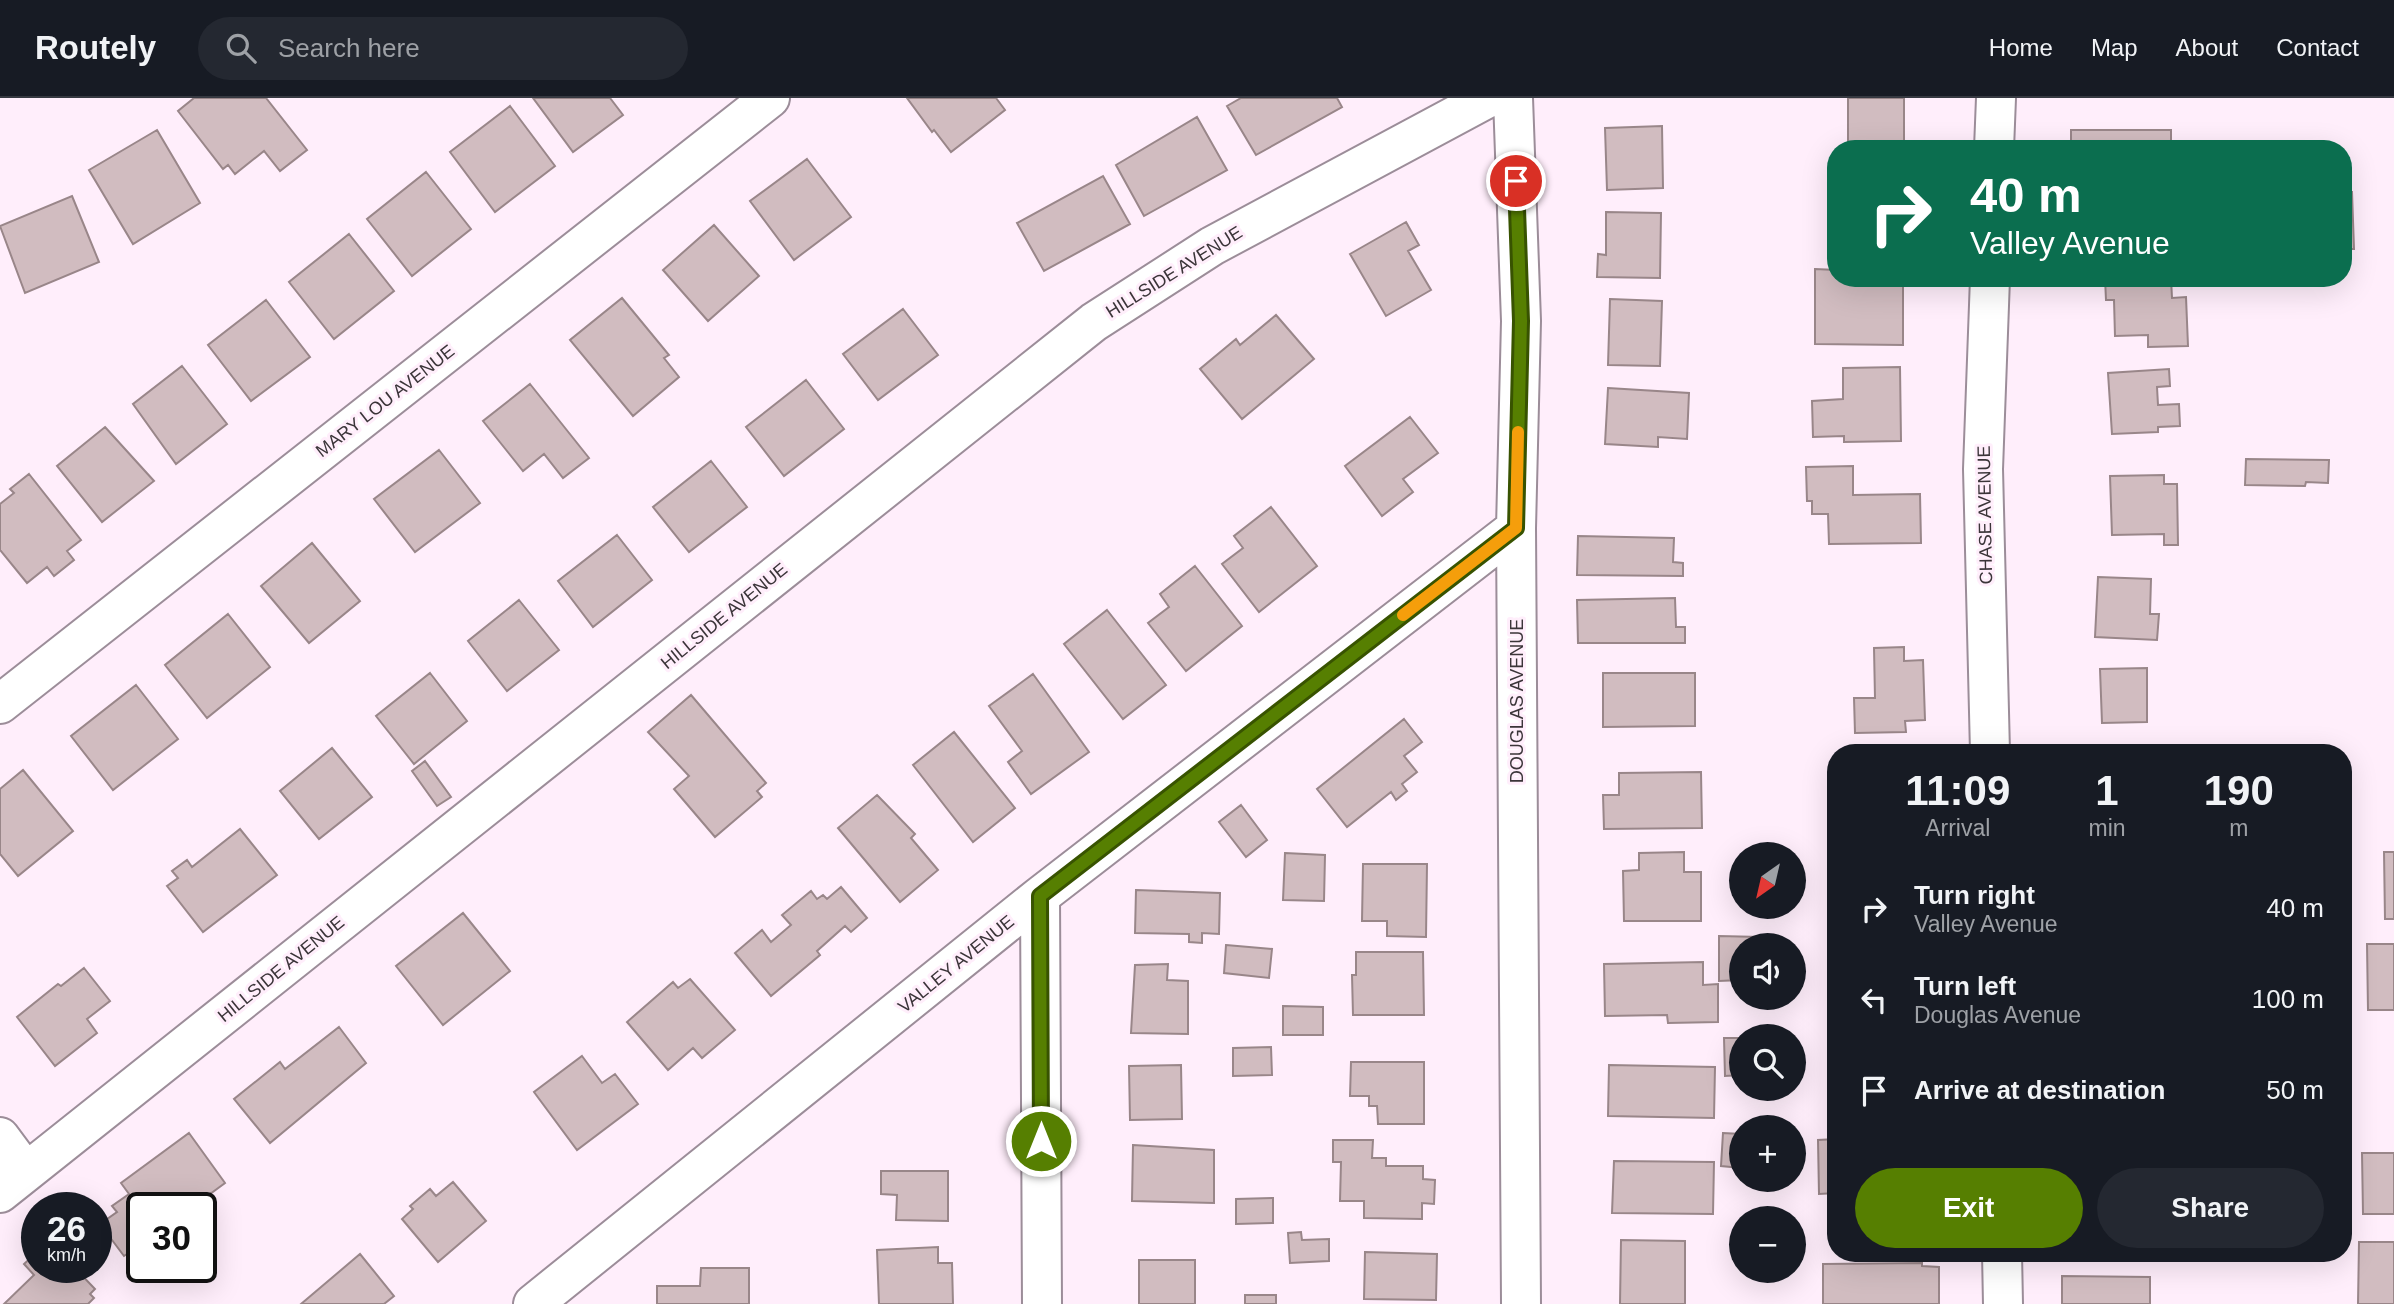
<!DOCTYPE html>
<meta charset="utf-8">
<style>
:root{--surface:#171b24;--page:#242831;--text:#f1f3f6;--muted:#9ea1a6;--line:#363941;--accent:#567f01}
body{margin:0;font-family:Helvetica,sans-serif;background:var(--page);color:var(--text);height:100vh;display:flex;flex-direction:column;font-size:26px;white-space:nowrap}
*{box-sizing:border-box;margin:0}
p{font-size:23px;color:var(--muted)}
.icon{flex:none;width:38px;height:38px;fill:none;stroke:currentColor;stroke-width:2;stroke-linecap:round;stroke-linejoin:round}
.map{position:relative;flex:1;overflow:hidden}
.side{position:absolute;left:1827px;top:646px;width:525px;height:518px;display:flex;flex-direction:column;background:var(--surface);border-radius:28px;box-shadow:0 7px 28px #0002}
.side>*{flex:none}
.top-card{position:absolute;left:1827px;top:42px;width:525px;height:147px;border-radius:28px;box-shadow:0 7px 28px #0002;background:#0b6e4f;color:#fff;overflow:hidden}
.needle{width:46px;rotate:214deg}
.tools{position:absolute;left:1729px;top:744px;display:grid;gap:14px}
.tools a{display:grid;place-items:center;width:77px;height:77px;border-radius:50%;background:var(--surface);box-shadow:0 7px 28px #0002;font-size:35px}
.speed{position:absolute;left:21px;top:1094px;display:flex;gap:14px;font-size:35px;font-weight:700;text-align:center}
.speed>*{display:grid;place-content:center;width:91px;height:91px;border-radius:50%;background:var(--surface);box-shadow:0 7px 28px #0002;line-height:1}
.speed small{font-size:18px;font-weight:400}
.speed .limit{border:4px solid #111;border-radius:10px;background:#fff;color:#111}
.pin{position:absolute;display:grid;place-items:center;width:60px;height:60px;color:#fff;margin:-30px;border:4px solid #fff;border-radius:50%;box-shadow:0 2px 7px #0007}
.me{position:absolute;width:77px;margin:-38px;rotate:0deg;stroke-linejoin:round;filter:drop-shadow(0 0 5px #0008)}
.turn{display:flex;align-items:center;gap:24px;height:147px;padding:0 28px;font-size:32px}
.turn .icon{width:91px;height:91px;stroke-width:2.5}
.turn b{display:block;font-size:49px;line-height:60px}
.eta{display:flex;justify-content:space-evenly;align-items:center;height:119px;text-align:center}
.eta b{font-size:42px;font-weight:800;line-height:49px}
.cta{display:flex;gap:14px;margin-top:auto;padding:14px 28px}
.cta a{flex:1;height:80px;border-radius:42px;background:var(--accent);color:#fff;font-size:28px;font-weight:800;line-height:80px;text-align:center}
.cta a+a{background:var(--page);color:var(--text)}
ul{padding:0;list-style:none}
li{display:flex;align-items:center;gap:21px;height:91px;padding:0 28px}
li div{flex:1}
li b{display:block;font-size:26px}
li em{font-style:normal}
header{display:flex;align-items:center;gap:42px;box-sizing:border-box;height:98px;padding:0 35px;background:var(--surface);border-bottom:2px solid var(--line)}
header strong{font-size:33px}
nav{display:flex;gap:38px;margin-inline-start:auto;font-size:24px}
.search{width:490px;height:63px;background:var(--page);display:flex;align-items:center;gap:18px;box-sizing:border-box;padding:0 24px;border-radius:38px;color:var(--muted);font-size:26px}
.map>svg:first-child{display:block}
</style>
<header>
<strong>Routely</strong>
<div class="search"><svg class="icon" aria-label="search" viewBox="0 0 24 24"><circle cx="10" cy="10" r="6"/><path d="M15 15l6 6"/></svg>Search here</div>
<nav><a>Home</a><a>Map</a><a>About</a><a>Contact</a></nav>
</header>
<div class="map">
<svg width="2394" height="1206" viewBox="0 0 2394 1206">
<rect width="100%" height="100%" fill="#ffeefb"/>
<path fill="#d1bcc0" stroke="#998689" stroke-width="2" d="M 194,0 L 266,0 L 307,52 L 280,73 L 264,53 L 235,76 L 228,67 L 223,71 L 178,13 Z
M 533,0 L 610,0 L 623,17 L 573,54 Z
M 907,0 L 996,0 L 1005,12 L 951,54 L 934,32 L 932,34 Z
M 1241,0 L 1337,0 L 1342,9 L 1256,57 L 1227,8 Z
M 1848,0 L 1904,0 L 1904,45 L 1848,45 Z
M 510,8 L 555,68 L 495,114 L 450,54 Z
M 1197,19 L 1227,72 L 1144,118 L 1116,67 Z
M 1662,28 L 1663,90 L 1607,92 L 1605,30 Z
M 157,32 L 200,105 L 133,146 L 89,72 Z
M 2071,32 L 2171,32 L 2171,51 L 2071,51 Z
M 807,61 L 851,119 L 794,162 L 750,103 Z
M 426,74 L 471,131 L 412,178 L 367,121 Z
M 1103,78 L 1130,126 L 1044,173 L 1017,125 Z
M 2343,94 L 2352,94 L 2354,151 L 2343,151 Z
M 72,98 L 99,164 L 25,195 L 0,128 Z
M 1606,114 L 1661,115 L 1660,180 L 1597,179 L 1598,156 L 1606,157 Z
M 1406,124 L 1419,147 L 1408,153 L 1431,192 L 1386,218 L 1350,156 Z
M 714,127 L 759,178 L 708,223 L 663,172 Z
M 349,136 L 394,193 L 334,241 L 289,184 Z
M 1815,171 L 1836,172 L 1836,180 L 1903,180 L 1903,247 L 1815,246 Z
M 2105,180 L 2171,180 L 2172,200 L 2186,199 L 2188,248 L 2148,249 L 2148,237 L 2115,238 L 2114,202 L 2106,202 Z
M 622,200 L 669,257 L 664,260 L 679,279 L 633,318 L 570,242 Z
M 1610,201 L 1662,203 L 1660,268 L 1608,267 Z
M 266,202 L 310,259 L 251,303 L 208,247 Z
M 903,211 L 938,257 L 878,302 L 843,256 Z
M 1276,217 L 1314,261 L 1242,321 L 1200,271 L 1236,241 L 1240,247 Z
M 182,268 L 227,326 L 176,366 L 133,306 Z
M 1900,269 L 1901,343 L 1844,344 L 1844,338 L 1813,339 L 1812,303 L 1843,301 L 1843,270 Z
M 2169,271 L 2170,288 L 2157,289 L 2158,307 L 2179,306 L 2180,328 L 2158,329 L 2158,334 L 2112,336 L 2108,275 Z
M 806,282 L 844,331 L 784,378 L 746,329 Z
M 530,286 L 589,360 L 563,380 L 544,356 L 523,373 L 483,323 Z
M 1608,290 L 1689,295 L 1687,341 L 1658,339 L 1658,349 L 1605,346 Z
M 1410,319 L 1438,355 L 1403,381 L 1413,394 L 1382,418 L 1345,368 Z
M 105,329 L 154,383 L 102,424 L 57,368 Z
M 439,352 L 480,405 L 415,454 L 374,401 Z
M 2246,361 L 2329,362 L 2328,385 L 2306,384 L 2305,388 L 2245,387 Z
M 711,363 L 747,409 L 689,454 L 653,409 Z
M 1853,368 L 1853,397 L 1920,396 L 1921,445 L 1829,446 L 1828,416 L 1812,416 L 1812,403 L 1807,403 L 1806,369 Z
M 29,376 L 81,442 L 67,453 L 74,462 L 54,478 L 47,469 L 27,485 L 0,452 L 0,406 L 14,395 L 10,391 Z
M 2164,377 L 2164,386 L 2177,386 L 2178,447 L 2164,447 L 2164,436 L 2112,437 L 2110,378 Z
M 1271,409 L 1317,468 L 1259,514 L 1222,466 L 1243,450 L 1234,438 Z
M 617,437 L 652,482 L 593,529 L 558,483 Z
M 1578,438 L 1674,440 L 1673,464 L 1683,465 L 1683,478 L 1577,477 Z
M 312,445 L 360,503 L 309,545 L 261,488 Z
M 1195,468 L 1242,528 L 1186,573 L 1148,525 L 1169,509 L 1160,496 Z
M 2098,479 L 2151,481 L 2150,516 L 2159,516 L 2157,542 L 2095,539 Z
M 1675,500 L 1676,529 L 1685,529 L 1685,545 L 1578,545 L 1577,502 Z
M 519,502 L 559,552 L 507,593 L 468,543 Z
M 1107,512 L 1166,587 L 1123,621 L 1064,546 Z
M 228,516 L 270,569 L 207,620 L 165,567 Z
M 1904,549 L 1904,563 L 1923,562 L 1925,622 L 1905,623 L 1906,634 L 1855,635 L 1854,600 L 1875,600 L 1874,550 Z
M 2147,570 L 2147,624 L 2102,625 L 2100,571 Z
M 430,575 L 467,623 L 414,666 L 376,618 Z
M 1603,575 L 1695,575 L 1695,628 L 1603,629 Z
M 1033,576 L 1089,654 L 1031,696 L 1008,664 L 1022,653 L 989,608 Z
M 136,587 L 178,641 L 113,692 L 71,638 Z
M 691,597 L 766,685 L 757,693 L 762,699 L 715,739 L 674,691 L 689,678 L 648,634 Z
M 1404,621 L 1422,644 L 1404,658 L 1417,674 L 1402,686 L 1407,693 L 1396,702 L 1391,694 L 1347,729 L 1317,691 Z
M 954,634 L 1015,710 L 973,744 L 913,667 Z
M 332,650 L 372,699 L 319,741 L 280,693 Z
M 425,663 L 451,699 L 437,708 L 412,673 Z
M 23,672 L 73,733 L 18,778 L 0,756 L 0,691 Z
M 1701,674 L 1702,730 L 1604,731 L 1603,697 L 1619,697 L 1619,675 Z
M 877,697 L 915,736 L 911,740 L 938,772 L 900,804 L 838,730 Z
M 1241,707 L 1267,742 L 1246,759 L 1219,724 Z
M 240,731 L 277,777 L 203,834 L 167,788 L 178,780 L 172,773 L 187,762 L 192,769 Z
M 1684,754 L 1684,774 L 1701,774 L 1701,823 L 1624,823 L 1623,773 L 1639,772 L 1639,755 Z
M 2384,754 L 2394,754 L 2394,821 L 2385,821 Z
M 1285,755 L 1325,757 L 1324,803 L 1283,802 Z
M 1363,766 L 1427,766 L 1426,839 L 1387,838 L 1387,823 L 1362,823 Z
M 841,789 L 867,820 L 851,834 L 845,828 L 817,853 L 820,857 L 771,898 L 735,855 L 762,832 L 771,844 L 791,827 L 782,817 L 811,793 L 817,801 L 823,797 L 827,801 Z
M 1136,792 L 1220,795 L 1219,836 L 1202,835 L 1202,845 L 1189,844 L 1189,836 L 1135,835 Z
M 463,815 L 510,873 L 443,927 L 396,868 Z
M 1719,838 L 1760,839 L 1760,847 L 1741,847 L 1741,882 L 1719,883 Z
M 2367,846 L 2394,846 L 2394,912 L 2368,912 Z
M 1226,847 L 1272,851 L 1269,880 L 1224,875 Z
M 1356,854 L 1423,854 L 1424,917 L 1353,917 L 1352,877 L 1356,877 Z
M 1703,864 L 1703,887 L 1718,886 L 1718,924 L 1668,925 L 1667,917 L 1605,918 L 1604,866 Z
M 1168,866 L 1167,882 L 1188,883 L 1188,936 L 1131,935 L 1135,867 Z
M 84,870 L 110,903 L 87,921 L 97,935 L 55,968 L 17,919 L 58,886 L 61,888 Z
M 690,881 L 735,932 L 702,960 L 693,950 L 668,972 L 627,924 L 673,884 L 678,890 Z
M 1283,908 L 1323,909 L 1323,937 L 1283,937 Z
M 339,929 L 366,965 L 270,1045 L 234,1001 L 280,964 L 285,971 Z
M 1724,940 L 1741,940 L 1741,977 L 1725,978 Z
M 1271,949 L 1272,977 L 1233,978 L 1233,950 Z
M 582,958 L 602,985 L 615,976 L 638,1006 L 577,1052 L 534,994 Z
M 1351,964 L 1424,964 L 1424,1026 L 1378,1026 L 1377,1008 L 1369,1008 L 1369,998 L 1350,998 Z
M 1181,967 L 1182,1021 L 1130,1022 L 1129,968 Z
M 1609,967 L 1715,969 L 1714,1020 L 1608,1018 Z
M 189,1035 L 225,1085 L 191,1110 L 142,1110 L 142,1146 L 124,1158 L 100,1126 L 117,1114 L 112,1108 L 129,1096 L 121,1085 Z
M 1723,1035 L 1741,1036 L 1741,1070 L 1721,1068 Z
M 1836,1041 L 1836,1095 L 1819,1096 L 1818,1042 Z
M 1333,1042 L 1373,1042 L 1372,1060 L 1386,1060 L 1386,1068 L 1423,1068 L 1423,1081 L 1435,1082 L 1434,1106 L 1422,1105 L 1422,1121 L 1364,1120 L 1364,1103 L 1340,1103 L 1341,1064 L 1333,1064 Z
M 1133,1047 L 1214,1052 L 1214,1105 L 1132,1103 Z
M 2362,1055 L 2394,1055 L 2394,1116 L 2363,1116 Z
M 1614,1063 L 1714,1064 L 1713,1116 L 1612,1115 Z
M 881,1073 L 948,1073 L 948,1123 L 896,1122 L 897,1097 L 881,1096 Z
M 453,1084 L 486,1123 L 438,1164 L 402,1121 L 413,1111 L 410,1108 L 430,1091 L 436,1098 Z
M 1273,1100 L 1273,1125 L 1236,1126 L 1236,1101 Z
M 1301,1134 L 1302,1142 L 1329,1141 L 1329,1163 L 1290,1165 L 1288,1135 Z
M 1621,1142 L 1685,1143 L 1685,1206 L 1620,1206 Z
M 2359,1144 L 2394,1144 L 2394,1206 L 2358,1206 Z
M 938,1149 L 938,1165 L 952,1165 L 953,1206 L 879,1206 L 877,1152 Z
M 37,1154 L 37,1169 L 74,1169 L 95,1191 L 90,1196 L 94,1200 L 88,1206 L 4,1206 L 34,1177 L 24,1166 Z
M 1365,1154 L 1437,1156 L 1436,1202 L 1364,1201 Z
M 360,1156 L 394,1198 L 384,1206 L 301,1206 Z
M 1139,1162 L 1195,1162 L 1195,1206 L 1139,1206 Z
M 1922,1165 L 1922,1168 L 1939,1169 L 1939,1206 L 1823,1206 L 1823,1166 Z
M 701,1170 L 749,1170 L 749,1206 L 657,1206 L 657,1188 L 700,1188 Z
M 2062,1178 L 2150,1179 L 2150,1206 L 2062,1206 Z
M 1245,1197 L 1276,1197 L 1276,1206 L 1245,1206 Z"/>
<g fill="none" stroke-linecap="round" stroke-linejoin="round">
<defs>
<path id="street" d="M 1513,0 L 1521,223 L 1516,430 L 1521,1206
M 1994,51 L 1996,0
M 1990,180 L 1983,371 L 1990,654
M 0,606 L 770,0
M 1040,798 L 1042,1206
M 0,1039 L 26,1074
M 0,1095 L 1094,224 L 1212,148 L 1488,0
M 2002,1155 L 2003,1206
M 533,1206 L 1040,798 L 1516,430"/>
</defs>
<use href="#street" stroke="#9c8d99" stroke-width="42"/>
<use href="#street" stroke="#fff" stroke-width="38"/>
</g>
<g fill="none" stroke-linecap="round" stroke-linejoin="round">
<defs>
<path id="route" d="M 1041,1043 L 1040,798 L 1516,430 L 1521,223 L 1516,83"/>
</defs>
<use href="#route" stroke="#385301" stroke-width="18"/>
<use href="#route" stroke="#567f01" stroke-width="12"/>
<path stroke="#f59e0b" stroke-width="12" d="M 1403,517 L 1516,430 L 1518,334"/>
</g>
<g text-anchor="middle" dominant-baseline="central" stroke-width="6" stroke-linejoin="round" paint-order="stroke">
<g font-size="18" fill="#3b3539" stroke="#ffeefb">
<text transform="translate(1174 174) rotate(-32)">HILLSIDE AVENUE</text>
<text transform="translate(385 303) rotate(-38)">MARY LOU AVENUE</text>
<text transform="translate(1985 417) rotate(-91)">CHASE AVENUE</text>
<text transform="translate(724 518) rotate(-39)">HILLSIDE AVENUE</text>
<text transform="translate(1517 603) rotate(-90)">DOUGLAS AVENUE</text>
<text transform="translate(956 866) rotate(-39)">VALLEY AVENUE</text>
<text transform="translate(281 871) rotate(-39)">HILLSIDE AVENUE</text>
</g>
</g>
</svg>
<div class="tools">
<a><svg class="needle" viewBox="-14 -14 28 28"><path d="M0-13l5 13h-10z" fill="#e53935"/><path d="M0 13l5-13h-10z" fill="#9ea1a6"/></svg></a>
<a><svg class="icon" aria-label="sound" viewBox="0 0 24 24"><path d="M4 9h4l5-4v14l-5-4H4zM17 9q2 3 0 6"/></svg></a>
<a><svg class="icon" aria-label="search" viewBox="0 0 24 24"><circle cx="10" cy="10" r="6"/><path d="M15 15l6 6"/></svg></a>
<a>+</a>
<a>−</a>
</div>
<div class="speed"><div>26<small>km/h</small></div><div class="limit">30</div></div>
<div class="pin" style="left:1516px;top:83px;background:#d93025"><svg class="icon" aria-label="arrive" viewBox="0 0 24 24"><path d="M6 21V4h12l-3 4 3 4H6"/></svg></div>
<svg class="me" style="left:1041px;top:1043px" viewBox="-20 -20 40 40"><circle r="17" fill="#567f01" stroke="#fff" stroke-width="3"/><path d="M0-11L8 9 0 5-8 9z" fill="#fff"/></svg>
<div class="top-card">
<div class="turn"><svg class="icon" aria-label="right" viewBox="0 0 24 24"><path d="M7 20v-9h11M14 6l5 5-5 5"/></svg><div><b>40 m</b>Valley Avenue</div></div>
</div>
<section class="side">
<div class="eta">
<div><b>11:09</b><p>Arrival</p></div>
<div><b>1</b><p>min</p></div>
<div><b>190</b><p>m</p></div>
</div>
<ul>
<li><svg class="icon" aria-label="right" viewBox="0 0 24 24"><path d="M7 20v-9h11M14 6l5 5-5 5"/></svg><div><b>Turn right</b><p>Valley Avenue</p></div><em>40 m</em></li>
<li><svg class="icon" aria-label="left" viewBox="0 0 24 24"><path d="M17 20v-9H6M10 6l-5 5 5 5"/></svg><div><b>Turn left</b><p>Douglas Avenue</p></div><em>100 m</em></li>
<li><svg class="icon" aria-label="arrive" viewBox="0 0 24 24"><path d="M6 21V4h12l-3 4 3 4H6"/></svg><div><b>Arrive at destination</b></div><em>50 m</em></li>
</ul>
<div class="cta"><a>Exit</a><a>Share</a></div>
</section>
</div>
